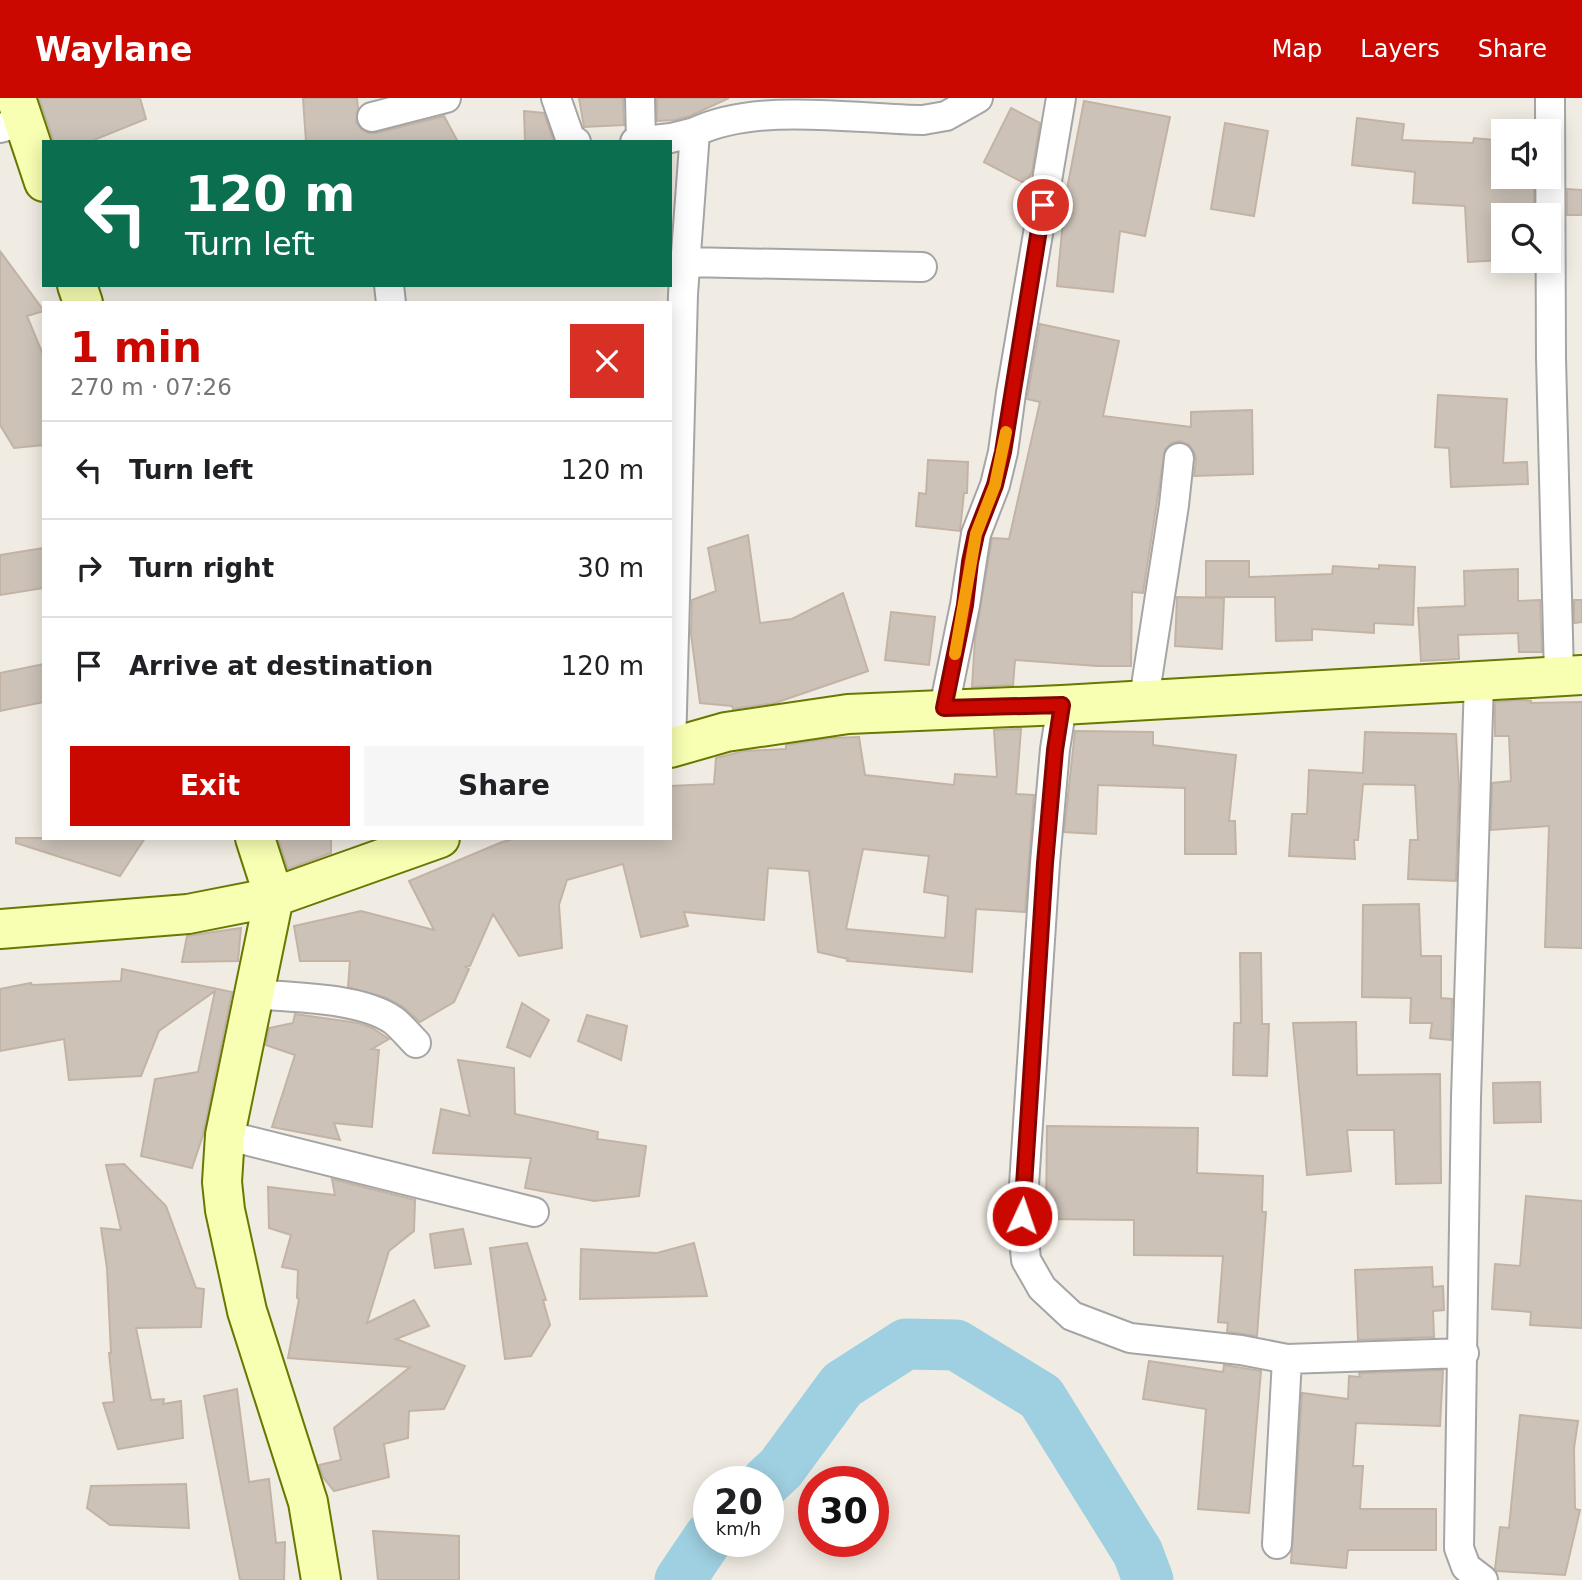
<!DOCTYPE html>
<meta charset="utf-8">
<style>
:root{--surface:#fff;--page:#f6f6f6;--text:#202124;--muted:#757577;--line:#e0e0e0;--accent:#cb0800}
body{margin:0;font-family:"DejaVu Sans",sans-serif;background:var(--page);color:var(--text);height:100vh;display:flex;flex-direction:column;font-size:26px;white-space:nowrap}
*{box-sizing:border-box;margin:0}
p{font-size:23px;color:var(--muted)}
.icon{flex:none;width:38px;height:38px;fill:none;stroke:currentColor;stroke-width:2;stroke-linecap:round;stroke-linejoin:round}
.map{position:relative;flex:1;overflow:hidden}
.panel{position:absolute;left:42px;top:203px;width:630px;height:539px;display:flex;flex-direction:column;background:var(--surface);border-radius:0px;box-shadow:0 4px 18px #0003}
.panel>*{flex:none}
.banner{position:absolute;left:42px;top:42px;width:630px;height:147px;border-radius:0px;box-shadow:0 4px 18px #0003;background:#0b6e4f;color:#fff;overflow:hidden}
.buttons{position:absolute;left:1491px;top:21px;display:grid;gap:14px}
.buttons a{display:grid;place-items:center;width:70px;height:70px;border-radius:0px;background:var(--surface);box-shadow:0 4px 18px #0003;font-size:35px}
.speed{position:absolute;left:693px;top:1368px;display:flex;gap:14px;font-size:35px;font-weight:700;text-align:center}
.speed>*{display:grid;place-content:center;width:91px;height:91px;border-radius:50%;background:var(--surface);box-shadow:0 4px 18px #0003;line-height:1}
.speed small{font-size:18px;font-weight:400}
.speed .limit{border:10px solid #d22;background:#fff;color:#111}
.pin{position:absolute;display:grid;place-items:center;width:60px;height:60px;color:#fff;margin:-30px;border:4px solid #fff;border-radius:50%;box-shadow:0 2px 7px #0007}
.me{position:absolute;width:77px;margin:-38px;rotate:3deg;stroke-linejoin:round;filter:drop-shadow(0 0 5px #0008)}
.turn{display:flex;align-items:center;gap:24px;height:147px;padding:0 28px;font-size:32px}
.turn .icon{width:91px;height:91px;stroke-width:2.5}
.turn b{display:block;font-size:49px;line-height:60px}
.round{display:grid;place-items:center;flex:none;width:74px;height:74px;border-radius:0px;background:var(--page)}
.summary{display:flex;align-items:center;justify-content:space-between;height:119px;padding:0 28px}
h1{font-size:42px;font-weight:700;line-height:52px;color:var(--accent)}
.button{display:flex;gap:14px;margin-top:auto;padding:14px 28px}
.button a{flex:1;height:80px;border-radius:0px;background:var(--accent);color:#fff;font-size:28px;font-weight:700;line-height:80px;text-align:center}
.button a+a{background:var(--page);color:var(--text)}
ul{padding:0;list-style:none}
li{display:flex;align-items:center;gap:21px;height:98px;padding:0 28px;border-top:2px solid var(--line)}
li div{flex:1}
li b{display:block;font-size:26px}
li em{font-style:normal}
header{display:flex;align-items:center;gap:42px;box-sizing:border-box;height:98px;padding:0 35px;background:var(--accent);color:#fff}
header strong{font-size:33px}
nav{display:flex;gap:38px;margin-inline-start:auto;font-size:24px}
.map>svg:first-child{display:block}
</style>
<header>
<strong>Waylane</strong>
<nav><a>Map</a><a>Layers</a><a>Share</a></nav>
</header>
<div class="map">
<svg width="1582" height="1482" viewBox="0 0 1582 1482">
<rect width="100%" height="100%" fill="#f0ece3"/>
<g fill="none" stroke-linecap="round" stroke-linejoin="round">
<path stroke="#9fd0e1" stroke-width="51" d="M 766,1384 L 781,1370 L 842,1287 L 906,1246 L 956,1247 L 1041,1299 L 1138,1455 L 1148,1482
M 680,1482 L 709,1439"/>
</g>
<path fill="#ccc2b8" stroke="#c3b3a4" stroke-width="2" fill-rule="evenodd" d="M 39,0 L 140,0 L 146,21 L 89,44 L 54,44 Z
M 303,0 L 357,0 L 358,10 L 356,24 L 361,31 L 368,35 L 376,35 L 444,18 L 458,44 L 306,44 Z
M 579,0 L 623,0 L 624,27 L 584,29 Z
M 657,0 L 729,0 L 690,18 L 675,22 L 657,23 Z
M 1084,3 L 1170,19 L 1145,138 L 1120,133 L 1113,194 L 1057,188 L 1063,122 L 1061,122 Z
M 1011,10 L 1040,25 L 1032,74 L 1026,86 L 984,64 Z
M 524,13 L 544,15 L 554,44 L 525,44 Z
M 1357,20 L 1404,26 L 1402,42 L 1473,45 L 1474,40 L 1503,43 L 1503,79 L 1514,79 L 1514,87 L 1534,89 L 1534,117 L 1503,117 L 1503,162 L 1468,164 L 1465,108 L 1413,105 L 1415,74 L 1352,67 Z
M 1225,25 L 1268,33 L 1254,118 L 1211,111 Z
M 1567,91 L 1582,92 L 1582,117 L 1567,117 Z
M 0,153 L 44,213 L 27,218 L 44,259 L 44,347 L 14,350 L 0,327 Z
M 1040,226 L 1119,243 L 1103,318 L 1191,329 L 1191,314 L 1252,312 L 1253,376 L 1194,378 L 1196,361 L 1194,354 L 1189,347 L 1180,343 L 1172,345 L 1165,351 L 1143,495 L 1132,494 L 1131,568 L 1097,568 L 1015,562 L 1013,587 L 972,589 L 975,541 L 992,440 L 1009,441 L 1040,304 L 1027,301 Z
M 1438,297 L 1507,301 L 1503,365 L 1527,364 L 1528,386 L 1451,389 L 1449,350 L 1435,349 Z
M 928,362 L 968,364 L 967,395 L 964,395 L 960,433 L 916,428 L 919,395 L 926,396 Z
M 748,437 L 760,525 L 792,521 L 843,495 L 868,573 L 775,605 L 733,611 L 732,608 L 700,605 L 691,536 L 692,502 L 716,493 L 708,450 Z
M 44,450 L 44,490 L 0,497 L 0,457 Z
M 1206,463 L 1249,463 L 1249,479 L 1332,476 L 1333,468 L 1379,471 L 1379,467 L 1415,469 L 1413,527 L 1374,525 L 1374,535 L 1312,531 L 1312,542 L 1276,543 L 1275,499 L 1206,499 Z
M 1518,471 L 1518,503 L 1540,502 L 1542,554 L 1519,554 L 1518,535 L 1458,537 L 1459,561 L 1421,563 L 1418,510 L 1465,508 L 1464,473 Z
M 1177,499 L 1224,500 L 1222,551 L 1175,548 Z
M 1574,502 L 1582,502 L 1582,524 L 1574,525 Z
M 891,514 L 935,519 L 929,567 L 885,562 Z
M 44,566 L 44,604 L 0,613 L 0,575 Z
M 1521,602 L 1531,603 L 1531,605 L 1582,604 L 1582,850 L 1545,849 L 1549,728 L 1491,732 L 1492,685 L 1511,683 L 1509,638 L 1495,638 L 1495,604 Z
M 1021,631 L 1016,696 L 1034,697 L 1025,814 L 976,811 L 972,874 L 847,863 L 848,861 L 818,854 L 809,773 L 768,770 L 764,822 L 684,814 L 688,828 L 641,839 L 623,766 L 567,782 L 559,807 L 562,850 L 519,858 L 493,816 L 470,868 L 466,869 L 469,871 L 454,904 L 420,924 L 403,909 L 387,900 L 348,889 L 350,863 L 300,863 L 294,828 L 361,813 L 434,832 L 409,783 L 502,744 L 519,740 L 670,740 L 670,688 L 714,686 L 716,660 L 744,653 L 786,651 L 786,647 L 832,640 L 859,639 L 865,677 L 954,687 L 955,676 L 997,679 L 994,632 ZM 863,751 L 929,758 L 924,794 L 948,798 L 945,840 L 846,831 Z
M 1075,633 L 1153,634 L 1153,647 L 1236,657 L 1229,723 L 1235,723 L 1236,756 L 1185,756 L 1185,690 L 1098,687 L 1096,736 L 1064,734 Z
M 1365,634 L 1456,636 L 1459,687 L 1456,783 L 1408,781 L 1410,742 L 1418,742 L 1415,687 L 1363,686 L 1358,742 L 1354,742 L 1355,761 L 1289,758 L 1292,716 L 1307,716 L 1309,672 L 1363,675 Z
M 16,740 L 145,740 L 120,778 L 16,745 Z
M 278,740 L 331,740 L 331,755 L 288,771 Z
M 1419,806 L 1421,858 L 1441,858 L 1441,900 L 1452,901 L 1451,942 L 1430,940 L 1432,925 L 1410,925 L 1411,900 L 1362,899 L 1363,807 Z
M 241,830 L 238,863 L 182,864 L 187,838 Z
M 1240,855 L 1261,855 L 1262,926 L 1269,926 L 1267,978 L 1233,977 L 1234,925 L 1241,925 Z
M 122,871 L 232,894 L 203,1037 L 192,1070 L 141,1058 L 155,981 L 198,974 L 215,893 L 159,933 L 141,978 L 69,982 L 64,941 L 0,953 L 0,891 L 31,885 L 32,887 L 121,883 Z
M 522,905 L 549,922 L 530,959 L 507,949 Z
M 295,916 L 358,925 L 372,930 L 389,941 L 372,951 L 379,952 L 372,1029 L 334,1025 L 340,1042 L 272,1029 L 295,957 L 266,947 L 269,930 L 293,925 Z
M 587,917 L 627,928 L 621,962 L 578,943 Z
M 1356,924 L 1357,977 L 1440,976 L 1441,1085 L 1396,1086 L 1394,1032 L 1347,1032 L 1351,1073 L 1307,1077 L 1293,925 Z
M 458,962 L 514,970 L 515,1016 L 598,1034 L 597,1041 L 646,1048 L 639,1098 L 594,1103 L 525,1090 L 531,1060 L 433,1055 L 441,1011 L 470,1018 Z
M 1540,984 L 1541,1024 L 1494,1025 L 1493,985 Z
M 1047,1028 L 1198,1030 L 1197,1075 L 1263,1078 L 1262,1114 L 1266,1114 L 1257,1238 L 1227,1234 L 1228,1225 L 1218,1224 L 1223,1158 L 1134,1157 L 1134,1122 L 1046,1121 Z
M 124,1066 L 166,1108 L 196,1190 L 204,1191 L 201,1229 L 136,1230 L 151,1302 L 164,1301 L 163,1306 L 181,1303 L 183,1340 L 118,1351 L 103,1305 L 114,1304 L 109,1255 L 111,1255 L 107,1170 L 101,1130 L 121,1132 L 106,1067 Z
M 332,1081 L 415,1102 L 414,1133 L 389,1153 L 367,1225 L 414,1202 L 429,1228 L 396,1241 L 465,1268 L 444,1311 L 409,1313 L 408,1340 L 384,1346 L 389,1379 L 334,1393 L 323,1379 L 319,1367 L 341,1362 L 334,1330 L 410,1269 L 288,1260 L 299,1201 L 297,1200 L 298,1172 L 282,1169 L 291,1137 L 269,1130 L 268,1089 L 335,1097 Z
M 1526,1098 L 1582,1103 L 1582,1230 L 1530,1227 L 1531,1214 L 1492,1211 L 1495,1166 L 1520,1168 Z
M 463,1131 L 471,1166 L 435,1170 L 430,1136 Z
M 527,1145 L 546,1202 L 543,1202 L 550,1227 L 531,1258 L 505,1261 L 490,1150 Z
M 694,1145 L 707,1198 L 580,1201 L 581,1151 L 657,1155 Z
M 1432,1169 L 1433,1189 L 1443,1188 L 1444,1212 L 1433,1213 L 1434,1239 L 1358,1242 L 1355,1172 Z
M 1149,1263 L 1223,1274 L 1224,1267 L 1261,1273 L 1249,1415 L 1198,1411 L 1206,1311 L 1143,1301 Z
M 1443,1272 L 1440,1328 L 1356,1325 L 1353,1368 L 1363,1368 L 1360,1411 L 1436,1411 L 1436,1452 L 1348,1452 L 1346,1470 L 1291,1465 L 1302,1295 L 1348,1301 L 1349,1278 L 1360,1279 L 1359,1275 Z
M 237,1291 L 249,1384 L 269,1381 L 276,1445 L 285,1444 L 284,1482 L 240,1482 L 204,1298 Z
M 1520,1317 L 1578,1323 L 1574,1350 L 1575,1411 L 1580,1412 L 1565,1477 L 1497,1473 L 1495,1471 L 1500,1429 L 1509,1430 Z
M 186,1386 L 189,1430 L 110,1427 L 87,1410 L 91,1388 Z
M 373,1433 L 459,1438 L 459,1482 L 378,1482 Z"/>
<g fill="none" stroke-linecap="round" stroke-linejoin="round">
<defs>
<path id="street" d="M 556,0 L 570,40 L 576,44
M 640,0 L 641,43
M 1550,0 L 1551,260 L 1559,578
M 372,19 L 446,0
M 0,30 L 24,24
M 635,44 L 671,40 L 695,34
M 686,164 L 922,169
M 389,187 L 391,205
M 1479,583 L 1466,1000 L 1459,1450 L 1466,1469 L 1483,1482
M 1144,601 L 1174,407 L 1179,360
M 1062,607 L 1055,651 L 1045,765 L 1022,1118 L 1026,1162 L 1042,1190 L 1072,1218 L 1130,1240 L 1241,1252 L 1287,1261 L 1464,1255
M 944,610 L 965,507 L 976,436 L 995,387 L 1003,354 L 1011,295 L 1061,0
M 671,650 L 683,196 L 695,34 C 758,4 854,21 923,22 L 946,18 L 978,0
M 254,896 C 294,900 359,899 393,922 C 401,928 409,938 416,945
M 225,1037 L 534,1114
M 1277,1446 L 1287,1261"/>
<path id="secondary" d="M 16,0 L 44,84
M 77,187 L 83,205
M 670,650 L 726,634 L 848,616 L 1062,607 L 1582,577
M 255,740 L 274,799 L 225,1037 L 222,1084 L 225,1112 L 247,1213 L 308,1404 L 321,1482
M 0,831 L 188,816 L 274,799 L 440,740"/>
</defs>
<use href="#street" stroke="#a5a5a5" stroke-width="32"/>
<use href="#secondary" stroke="#677900" stroke-width="42"/>
<use href="#street" stroke="#fff" stroke-width="28"/>
<use href="#secondary" stroke="#f8ffb2" stroke-width="38"/>
</g>
<g fill="none" stroke-linecap="round" stroke-linejoin="round">
<defs>
<path id="route" d="M 1022,1118 L 1045,765 L 1055,652 L 1062,607 L 944,610 L 965,507 L 970,464 L 976,436 L 995,387 L 1003,354 L 1043,107"/>
</defs>
<use href="#route" stroke="#840500" stroke-width="18"/>
<use href="#route" stroke="#cb0800" stroke-width="12"/>
<path stroke="#f59e0b" stroke-width="12" d="M 955,556 L 976,436 L 995,387 L 1006,334"/>
</g>
</svg>
<div class="buttons">
<a><svg class="icon" aria-label="sound" viewBox="0 0 24 24"><path d="M4 9h4l5-4v14l-5-4H4zM17 9q2 3 0 6"/></svg></a>
<a><svg class="icon" aria-label="search" viewBox="0 0 24 24"><circle cx="10" cy="10" r="6"/><path d="M15 15l6 6"/></svg></a>
</div>
<div class="speed"><div>20<small>km/h</small></div><div class="limit">30</div></div>
<div class="pin" style="left:1043px;top:107px;background:#d93025"><svg class="icon" aria-label="arrive" viewBox="0 0 24 24"><path d="M6 21V4h12l-3 4 3 4H6"/></svg></div>
<svg class="me" style="left:1022px;top:1118px" viewBox="-20 -20 40 40"><circle r="17" fill="#cb0800" stroke="#fff" stroke-width="3"/><path d="M0-11L8 9 0 5-8 9z" fill="#fff"/></svg>
<div class="banner">
<div class="turn"><svg class="icon" aria-label="left" viewBox="0 0 24 24"><path d="M17 20v-9H6M10 6l-5 5 5 5"/></svg><div><b>120 m</b>Turn left</div></div>
</div>
<section class="panel">
<div class="summary"><div><h1>1 min</h1><p>270 m · 07:26</p></div><a class="round" style="background:#d93025;color:#fff"><svg class="icon" aria-label="close" viewBox="0 0 24 24"><path d="M6 6l12 12M18 6L6 18"/></svg></a></div>
<ul>
<li><svg class="icon" aria-label="left" viewBox="0 0 24 24"><path d="M17 20v-9H6M10 6l-5 5 5 5"/></svg><div><b>Turn left</b></div><em>120 m</em></li>
<li><svg class="icon" aria-label="right" viewBox="0 0 24 24"><path d="M7 20v-9h11M14 6l5 5-5 5"/></svg><div><b>Turn right</b></div><em>30 m</em></li>
<li><svg class="icon" aria-label="arrive" viewBox="0 0 24 24"><path d="M6 21V4h12l-3 4 3 4H6"/></svg><div><b>Arrive at destination</b></div><em>120 m</em></li>
</ul>
<div class="button"><a>Exit</a><a>Share</a></div>
</section>
</div>
